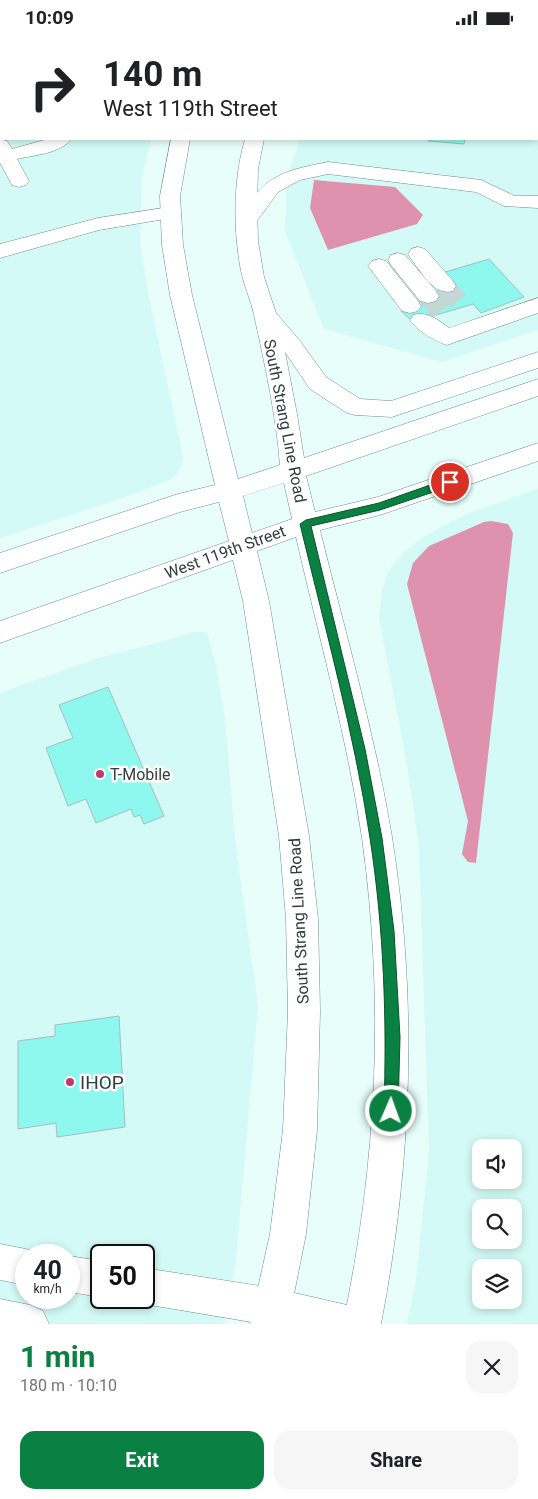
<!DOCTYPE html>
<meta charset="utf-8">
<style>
:root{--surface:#fff;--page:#f6f6f6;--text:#202124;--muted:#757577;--accent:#0b8043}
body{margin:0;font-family:Roboto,sans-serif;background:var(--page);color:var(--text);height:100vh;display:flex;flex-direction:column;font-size:19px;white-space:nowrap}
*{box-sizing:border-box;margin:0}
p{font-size:16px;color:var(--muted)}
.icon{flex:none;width:28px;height:28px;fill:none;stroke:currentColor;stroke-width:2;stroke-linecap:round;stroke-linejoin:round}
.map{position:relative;height:1289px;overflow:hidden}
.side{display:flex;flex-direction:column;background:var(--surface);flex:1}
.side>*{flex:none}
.top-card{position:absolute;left:0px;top:0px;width:539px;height:105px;box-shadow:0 2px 8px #0003;background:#fff;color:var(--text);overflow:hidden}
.buttons{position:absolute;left:472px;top:1104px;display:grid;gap:10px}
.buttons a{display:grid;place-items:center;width:50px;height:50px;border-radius:10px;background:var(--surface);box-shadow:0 2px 8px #0003;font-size:25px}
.speed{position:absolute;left:15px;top:1209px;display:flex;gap:10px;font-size:25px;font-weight:700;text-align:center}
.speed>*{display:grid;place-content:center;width:65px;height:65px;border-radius:50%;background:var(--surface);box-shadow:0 2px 8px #0003;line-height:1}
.speed small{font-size:12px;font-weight:400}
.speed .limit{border:2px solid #111;border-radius:8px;background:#fff;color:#111}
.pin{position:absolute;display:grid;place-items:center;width:42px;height:42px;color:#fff;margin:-21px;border:2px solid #fff;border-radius:50%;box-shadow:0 1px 5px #0007}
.me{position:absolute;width:55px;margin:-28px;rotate:2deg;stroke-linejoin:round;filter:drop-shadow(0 0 4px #0008)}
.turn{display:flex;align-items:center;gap:18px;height:105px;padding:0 20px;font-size:22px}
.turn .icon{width:65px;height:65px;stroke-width:2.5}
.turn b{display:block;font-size:35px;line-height:42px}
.round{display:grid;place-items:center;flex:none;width:52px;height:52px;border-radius:15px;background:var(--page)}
.overview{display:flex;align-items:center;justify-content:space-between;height:85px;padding:0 20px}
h1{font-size:30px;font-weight:700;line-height:38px;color:var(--accent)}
.primary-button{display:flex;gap:10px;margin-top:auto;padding:10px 20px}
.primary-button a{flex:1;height:58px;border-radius:15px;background:var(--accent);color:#fff;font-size:20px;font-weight:700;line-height:58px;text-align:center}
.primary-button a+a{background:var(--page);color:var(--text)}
.status{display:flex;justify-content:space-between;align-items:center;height:35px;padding:0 25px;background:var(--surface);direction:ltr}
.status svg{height:14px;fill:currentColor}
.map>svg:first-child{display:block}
</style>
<div class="status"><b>10:09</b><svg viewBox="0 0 49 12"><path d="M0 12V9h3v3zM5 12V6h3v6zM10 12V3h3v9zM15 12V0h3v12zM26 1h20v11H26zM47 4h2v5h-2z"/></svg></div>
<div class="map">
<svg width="538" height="1289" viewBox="0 0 538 1289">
<rect width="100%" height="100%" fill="#e7fefb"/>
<path fill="#d3faf6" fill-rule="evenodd" d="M 0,0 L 199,0 L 1,1 L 1,104 L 151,104 L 142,141 L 140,208 L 148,258 L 183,422 L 182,431 L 172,444 L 123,463 L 0,503 Z
M 335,0 L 538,0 L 538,295 L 442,327 L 324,294 L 285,196 L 287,143 L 300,104 L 538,104 L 538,1 Z
M 538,454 L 538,1289 L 407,1289 L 416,1245 L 429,1116 L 419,812 L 407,729 L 379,583 L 382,555 L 389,535 L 402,519 L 422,503 L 452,486 L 477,475 ZM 481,1112 L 514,1112 L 514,1145 L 481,1145 ZM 481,1172 L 514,1172 L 514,1205 L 481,1205 ZM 481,1232 L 514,1232 L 514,1265 L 481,1265 Z
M 194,597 L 207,597 L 216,630 L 226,693 L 235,806 L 258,971 L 236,1224 L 224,1289 L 0,1289 L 0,658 L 98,623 L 157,608 ZM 26,1220 L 69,1220 L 69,1262 L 26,1262 ZM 101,1220 L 144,1220 L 144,1262 L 101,1262 Z"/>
<path fill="#df92ae" d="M 314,145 L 395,152 L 423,180 L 417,189 L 328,215 L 310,173 Z
M 491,486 L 508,489 L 513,498 L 476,828 L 468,827 L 462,819 L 468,786 L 407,549 L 413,528 L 429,511 L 484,487 Z"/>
<path fill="#8ef8ee" stroke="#a3bfbc" d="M 428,104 L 465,104 L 464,109 L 428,106 Z
M 489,224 L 524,262 L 481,278 L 473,269 L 413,287 L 401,276 L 453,247 L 445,237 Z
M 108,652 L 164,781 L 144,789 L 140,780 L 134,782 L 131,774 L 96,788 L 86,764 L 68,771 L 46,713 L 73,703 L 59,670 Z
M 119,981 L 125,1092 L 57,1102 L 56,1088 L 18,1094 L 18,1006 L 55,1001 L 55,990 Z"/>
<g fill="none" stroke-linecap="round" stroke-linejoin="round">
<path stroke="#c3d8d5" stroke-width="20" stroke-dasharray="20 10" stroke-linecap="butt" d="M 445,251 L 463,272
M 428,261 L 442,278"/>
<defs>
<path id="minor" d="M 130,0 L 148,0 L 149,1 L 131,1 Z
M 275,0 L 296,0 L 297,1 L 276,1 Z
M 345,0 L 367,0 L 368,1 L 346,1 Z
M 0,10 L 1,10 L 1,20 L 0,20 Z
M 0,104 L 7,106 L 12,114 L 48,104 L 71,104 C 60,119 34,120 17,124 L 29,146 L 26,150 L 19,152 L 12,150 L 0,128 Z
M 328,127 L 481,145 L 515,161 L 538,161 L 538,173 L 504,171 L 476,157 L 328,139 L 300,145 L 278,157 L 254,190 L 247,191 L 240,190 L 237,185 C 266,141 277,137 328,127 Z
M 170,172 L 177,174 L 180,178 L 177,182 L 99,195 L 0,223 L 0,209 L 98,183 Z
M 418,212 L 425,214 L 453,246 L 456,251 L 453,256 C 433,261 422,237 411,224 L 408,219 L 411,214 Z
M 398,218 L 405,220 L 436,256 L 439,261 L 436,266 L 428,268 L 420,266 L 391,230 L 388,225 L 391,220 Z
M 379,224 L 386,226 L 418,266 L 421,271 L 418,276 L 410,278 L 402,276 L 372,236 L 368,231 L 372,226 Z
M 538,263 L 538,278 L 447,310 C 435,306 417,296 410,285 L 413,280 C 428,276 438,285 449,293 Z
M 0,1209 L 26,1214 L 39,1219 L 26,1220 L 26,1250 L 0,1245 Z
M 69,1221 L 101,1226 L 101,1262 L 69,1257 Z
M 144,1233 L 273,1253 L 347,1270 L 360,1276 L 366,1289 L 263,1289 L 144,1269 L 130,1262 L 144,1262 Z
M 0,1264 L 30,1270 L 43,1276 L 49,1289 L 0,1289 Z"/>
<path id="major" d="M 171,104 L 190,104 L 180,161 L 183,210 L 192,260 L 238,444 L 280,430 C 276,380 265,330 254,280 C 251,265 244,251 241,236 C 233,194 233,145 245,104 L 264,104 L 258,134 L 257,170 L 258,206 L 264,242 L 276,278 L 300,306 L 326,342 L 360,364 L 391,366 L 538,317 L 538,333 L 392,382 L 355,380 L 347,378 L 310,354 L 285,317 L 297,379 L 304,423 L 538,344 L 538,361 L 306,441 L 315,477 L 378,462 L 538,408 L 538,426 L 380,480 L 320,495 C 345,597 375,699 392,802 C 418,965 412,1127 381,1289 L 343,1289 C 377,1127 385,968 362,803 C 347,702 319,602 296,502 L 257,516 L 269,566 L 309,801 L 318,884 L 320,976 L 317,1095 L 306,1199 L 288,1289 L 250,1289 L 270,1199 L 283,1095 L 288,976 L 286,884 L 279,801 L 243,566 L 233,525 L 0,608 L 0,586 L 229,506 L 219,467 L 180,477 L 0,538 L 0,518 L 178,459 L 215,450 L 170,260 L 162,210 L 160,161 ZM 284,448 L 292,484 L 252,498 L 243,461 Z"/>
</defs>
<use href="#minor" stroke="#728c8a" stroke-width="1"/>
<use href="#major" stroke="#728c8a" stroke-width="1"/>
<use href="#minor" fill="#fff" fill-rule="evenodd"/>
<use href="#major" fill="#fff" fill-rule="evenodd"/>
</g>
<path fill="#0b8043" stroke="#07532c" d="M 450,443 L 455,447 L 454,450 L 380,475 L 311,491 L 365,714 L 382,803 L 394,896 L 400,1002 L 398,1076 L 396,1081 L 391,1083 L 386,1081 L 384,1076 C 387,985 384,894 370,803 C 354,697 325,593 300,489 L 306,485 L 379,468 Z"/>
<g fill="#bf3775" stroke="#fff" stroke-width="2">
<circle cx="100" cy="739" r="5"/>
<circle cx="70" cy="1047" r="5"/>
</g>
<g text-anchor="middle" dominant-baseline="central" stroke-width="5" stroke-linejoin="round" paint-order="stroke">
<g font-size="16" fill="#323e3c" stroke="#fff">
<text transform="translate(285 386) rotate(79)">South Strang Line Road</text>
<text transform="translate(225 517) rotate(-20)">West 119th Street</text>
<text transform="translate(299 886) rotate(-93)">South Strang Line Road</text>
</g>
<g font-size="16" fill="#323e3c" stroke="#fff" text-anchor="start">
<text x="110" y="739">T-Mobile</text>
</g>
<g font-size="19" fill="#323e3c" stroke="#fff" text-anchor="start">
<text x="80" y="1047">IHOP</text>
</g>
</g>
</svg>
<div class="buttons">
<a><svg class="icon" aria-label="sound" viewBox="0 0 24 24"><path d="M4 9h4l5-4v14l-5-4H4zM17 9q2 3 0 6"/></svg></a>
<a><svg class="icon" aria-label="search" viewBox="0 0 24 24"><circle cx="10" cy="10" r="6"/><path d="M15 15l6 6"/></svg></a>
<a><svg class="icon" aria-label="layers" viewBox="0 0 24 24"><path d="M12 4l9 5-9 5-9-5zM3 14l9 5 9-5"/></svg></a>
</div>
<div class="speed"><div>40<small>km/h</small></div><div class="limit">50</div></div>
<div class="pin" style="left:450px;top:447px;background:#d93025"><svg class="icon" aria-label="arrive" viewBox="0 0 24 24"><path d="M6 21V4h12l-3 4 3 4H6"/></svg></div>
<svg class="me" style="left:391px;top:1076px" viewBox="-20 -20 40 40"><circle r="17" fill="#0b8043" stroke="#fff" stroke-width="3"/><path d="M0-11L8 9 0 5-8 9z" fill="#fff"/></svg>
<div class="top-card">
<div class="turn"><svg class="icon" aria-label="right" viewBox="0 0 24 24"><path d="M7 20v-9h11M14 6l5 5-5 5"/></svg><div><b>140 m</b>West 119th Street</div></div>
</div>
</div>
<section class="side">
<div class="overview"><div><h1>1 min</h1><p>180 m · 10:10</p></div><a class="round"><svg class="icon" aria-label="close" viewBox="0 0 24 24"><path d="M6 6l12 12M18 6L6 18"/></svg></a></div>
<div class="primary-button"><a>Exit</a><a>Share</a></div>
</section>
